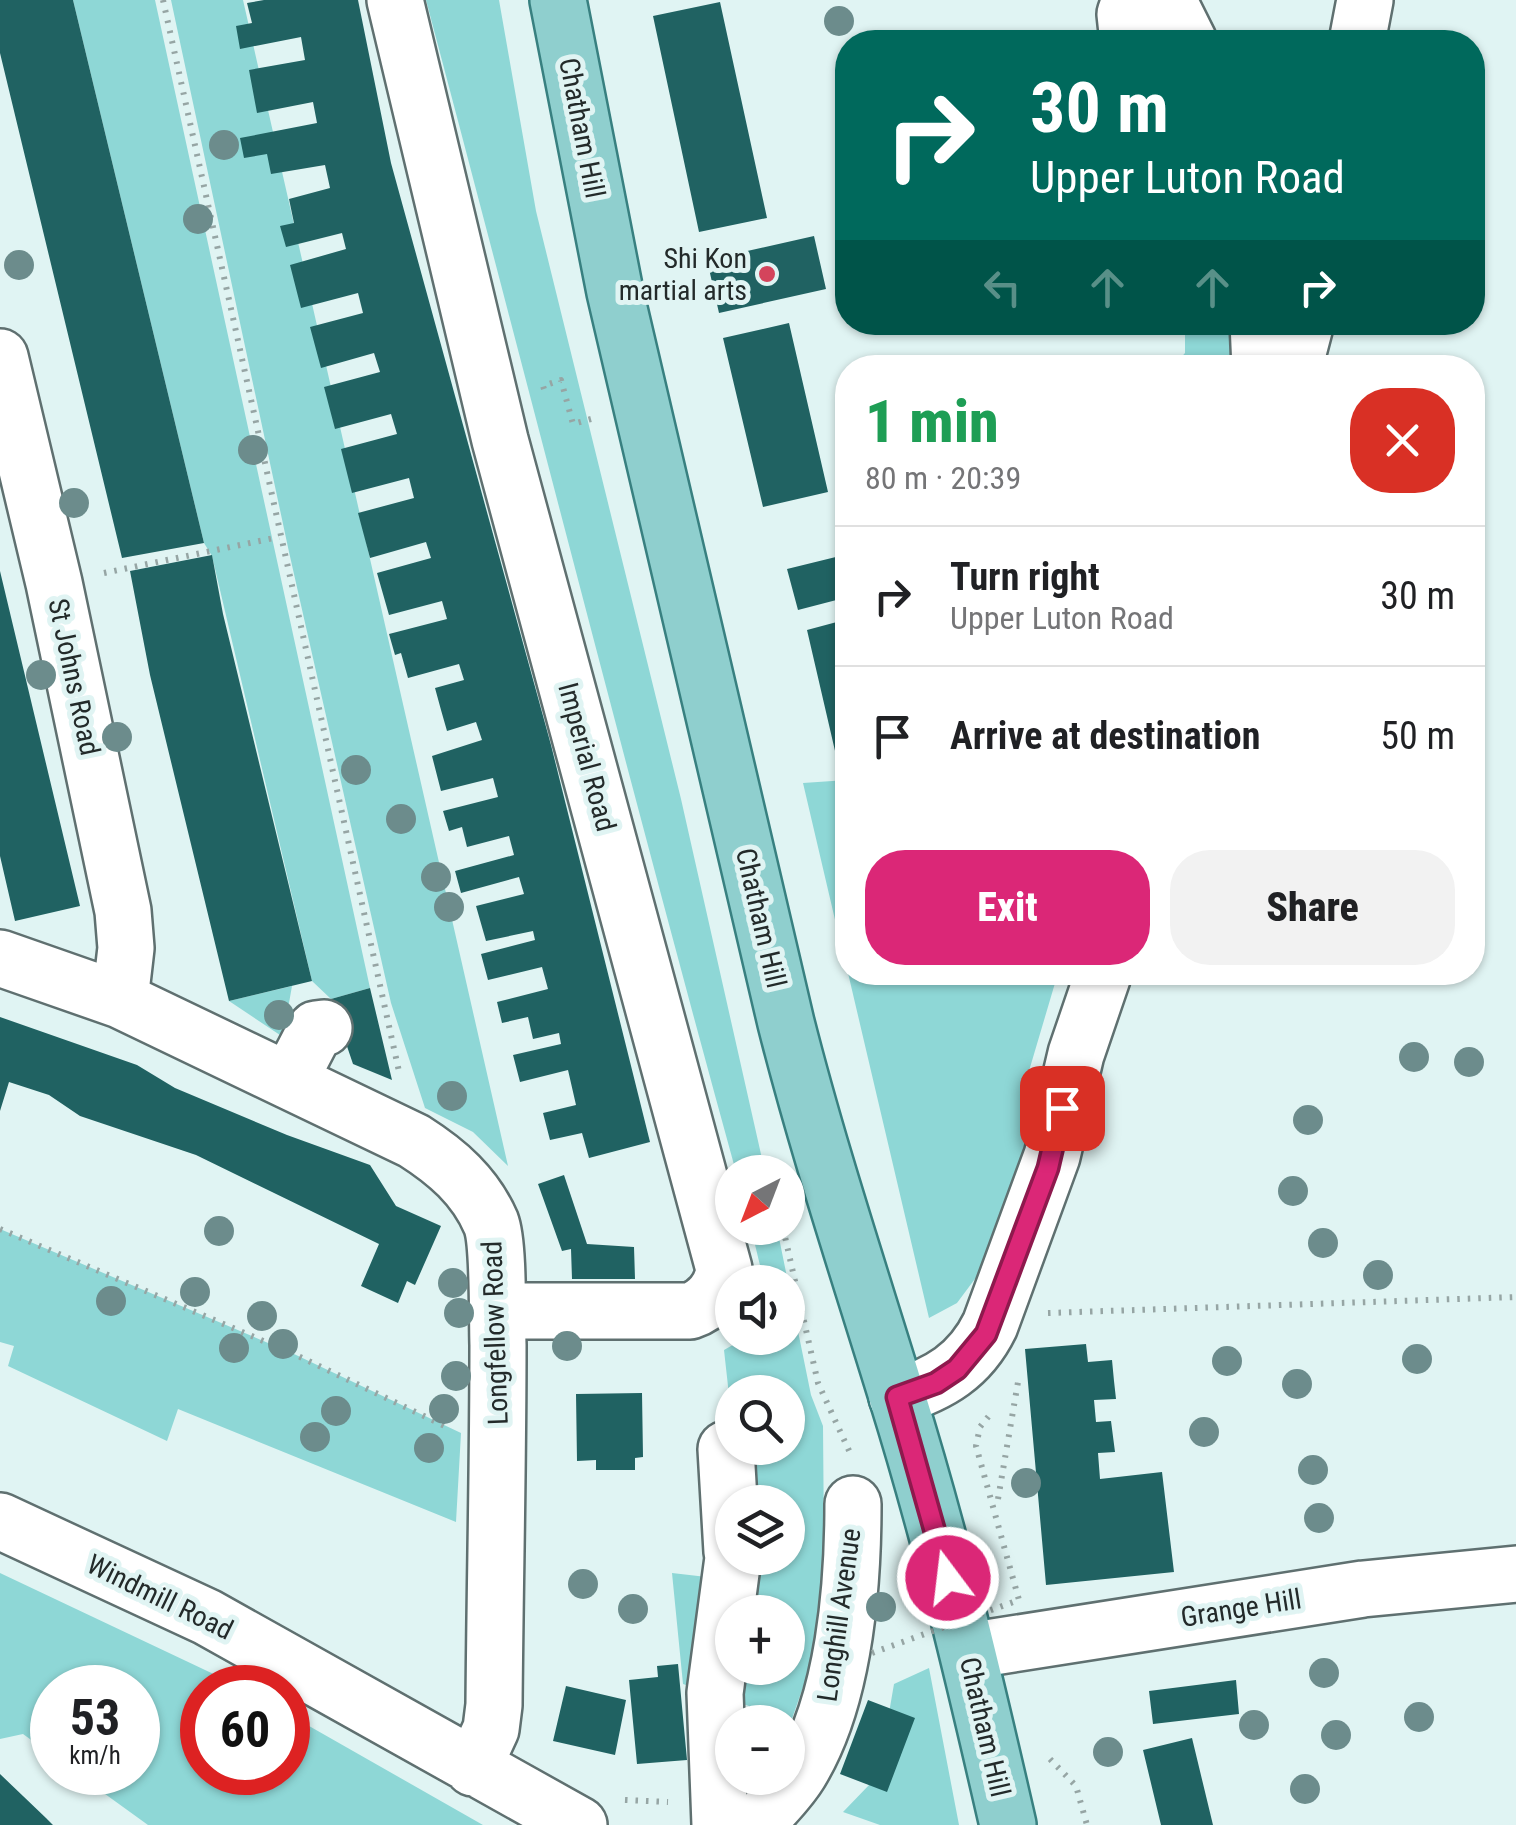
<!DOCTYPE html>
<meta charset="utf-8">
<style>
:root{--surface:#fff;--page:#f2f2f2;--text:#202124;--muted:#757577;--line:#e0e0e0;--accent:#db2777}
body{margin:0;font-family:"Roboto Condensed",sans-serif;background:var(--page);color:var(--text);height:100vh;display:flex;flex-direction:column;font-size:38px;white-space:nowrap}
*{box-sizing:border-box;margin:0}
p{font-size:32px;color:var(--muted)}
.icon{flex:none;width:55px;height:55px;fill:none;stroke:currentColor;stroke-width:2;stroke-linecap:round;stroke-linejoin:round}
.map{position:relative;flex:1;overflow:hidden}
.details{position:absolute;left:835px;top:355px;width:650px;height:630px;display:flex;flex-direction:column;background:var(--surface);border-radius:40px;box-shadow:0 2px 8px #0004}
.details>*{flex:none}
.top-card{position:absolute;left:835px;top:30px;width:650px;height:305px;border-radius:40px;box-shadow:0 2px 8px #0004;background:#00695c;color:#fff;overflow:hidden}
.needle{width:65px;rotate:222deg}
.tools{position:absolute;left:715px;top:1155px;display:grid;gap:20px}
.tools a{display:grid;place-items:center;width:90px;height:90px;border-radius:50%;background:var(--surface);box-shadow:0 2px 8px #0004;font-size:50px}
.speed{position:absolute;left:30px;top:1665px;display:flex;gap:20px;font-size:50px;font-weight:700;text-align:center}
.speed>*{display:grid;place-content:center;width:130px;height:130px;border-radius:50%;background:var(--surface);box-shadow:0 2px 8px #0004;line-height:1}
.speed small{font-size:25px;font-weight:400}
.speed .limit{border:15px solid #d22;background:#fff;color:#111}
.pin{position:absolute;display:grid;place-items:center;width:85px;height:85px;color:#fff;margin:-42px;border-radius:20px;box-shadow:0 5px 15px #0006}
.me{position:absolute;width:110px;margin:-55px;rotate:345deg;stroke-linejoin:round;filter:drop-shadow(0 0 8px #0008)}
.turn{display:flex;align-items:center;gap:35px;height:210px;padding:0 30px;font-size:45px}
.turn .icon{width:130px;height:130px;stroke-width:2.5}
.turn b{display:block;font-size:70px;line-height:85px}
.lanes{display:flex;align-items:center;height:95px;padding:0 30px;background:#0003;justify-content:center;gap:50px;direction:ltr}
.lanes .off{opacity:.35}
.round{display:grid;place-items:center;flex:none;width:105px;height:105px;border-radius:40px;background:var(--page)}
.head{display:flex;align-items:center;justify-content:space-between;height:170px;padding:0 30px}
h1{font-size:60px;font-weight:800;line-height:75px;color:#1e9e55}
.cta{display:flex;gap:20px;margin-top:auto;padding:20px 30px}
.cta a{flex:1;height:115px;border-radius:40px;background:var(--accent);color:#fff;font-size:40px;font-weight:800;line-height:115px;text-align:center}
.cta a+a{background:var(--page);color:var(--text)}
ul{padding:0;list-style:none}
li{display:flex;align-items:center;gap:30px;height:140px;padding:0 30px;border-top:2px solid var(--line)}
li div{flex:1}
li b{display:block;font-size:38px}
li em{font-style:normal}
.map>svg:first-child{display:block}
</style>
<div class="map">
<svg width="1516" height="1825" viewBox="0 0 1516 1825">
<rect width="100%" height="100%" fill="#e0f4f3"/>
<path fill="#8ed7d6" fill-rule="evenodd" d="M 73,0 L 155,0 L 370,988 L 331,999 L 312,981 L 212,556 L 204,543 Z
M 171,0 L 243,0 L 508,1166 L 473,1132 L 425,1108 L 391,1003 L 289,552 Z
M 426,0 L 499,0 L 536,211 L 681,799 L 765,1172 L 736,1172 C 629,783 530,391 426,0 Z
M 1250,322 L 1259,367 L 1163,368 L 1149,364 L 1177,362 L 1185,353 L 1185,323 Z
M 847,780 L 847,971 L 803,783 Z
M 848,973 L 1058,973 L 1021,1098 L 1027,1158 L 989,1260 L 957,1303 L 929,1318 Z
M 292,986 L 283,1037 L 229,1001 Z
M 751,1228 L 777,1228 L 811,1395 L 823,1426 L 824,1544 L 815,1653 L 788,1730 L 788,1722 L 749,1722 L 749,1706 L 683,1684 L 672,1573 L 750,1582 L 748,1558 L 788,1558 L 788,1502 L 742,1502 L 735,1448 L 788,1448 L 788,1392 L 732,1392 L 732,1422 L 724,1350 L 745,1338 L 788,1338 L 788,1282 L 764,1282 ZM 732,1612 L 788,1612 L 788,1668 L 732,1668 Z
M 0,1229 L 294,1354 L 461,1433 L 456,1522 L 178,1409 L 167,1441 L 8,1366 L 14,1346 L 0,1342 Z
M 0,1573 L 241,1687 L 202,1688 L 202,1772 L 288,1772 L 288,1714 L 483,1825 L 148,1825 L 76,1773 L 138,1772 L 138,1688 L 52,1688 L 52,1755 L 23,1734 L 0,1739 Z
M 929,1668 L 959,1825 L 880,1825 L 843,1812 L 870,1784 L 880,1765 L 894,1684 Z"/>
<path fill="#206262" d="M 0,0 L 73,0 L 204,543 L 122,558 L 0,53 Z
M 264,0 L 358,0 L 391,163 L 551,745 L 650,1142 L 589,1158 L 582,1133 L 550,1140 L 543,1113 L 576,1105 L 568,1070 L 520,1082 L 513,1055 L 561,1044 L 559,1033 L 533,1039 L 528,1017 L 502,1023 L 497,1002 L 548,989 L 542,967 L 488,980 L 481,954 L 535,940 L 533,931 L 486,941 L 476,906 L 524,894 L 519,877 L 461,893 L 455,871 L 514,855 L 509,836 L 467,847 L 462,827 L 449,831 L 443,811 L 498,797 L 493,778 L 441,791 L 432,756 L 482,740 L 476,722 L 447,731 L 441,710 L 435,688 L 464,680 L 459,664 L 408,678 L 401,653 L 395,655 L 389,634 L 447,619 L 442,601 L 389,615 L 377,573 L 431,558 L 426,542 L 370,558 L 358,513 L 414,498 L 409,478 L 352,493 L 341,449 L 397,434 L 391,414 L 335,429 L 324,387 L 380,372 L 374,353 L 321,368 L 310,327 L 363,313 L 358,293 L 301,308 L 290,265 L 346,249 L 342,233 L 286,247 L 280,226 L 294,223 L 289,199 L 330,188 L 325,165 L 271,174 L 267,154 L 244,158 L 240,138 L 317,123 L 313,102 L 257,113 L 249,70 L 305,60 L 301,37 L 240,49 L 236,26 L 252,23 L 247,3 Z
M 720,2 L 767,218 L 699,232 L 653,16 Z
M 814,236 L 826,289 L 719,313 L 707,260 Z
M 789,323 L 828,492 L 763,507 L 723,338 Z
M 848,554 L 848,597 L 798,610 L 787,569 Z
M 212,555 L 223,614 L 312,981 L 229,1001 L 150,675 L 130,571 Z
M 0,571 L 80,906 L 15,921 L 0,856 Z
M 848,619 L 848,780 L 842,781 L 807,630 Z
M 370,988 L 392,1080 L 353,1064 L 331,999 Z
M 0,1017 L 137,1065 L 175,1088 L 287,1135 L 370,1165 L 396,1206 L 441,1226 L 415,1285 L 407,1281 L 398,1303 L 361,1286 L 379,1244 L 196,1155 L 80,1116 L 49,1095 L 9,1082 L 0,1111 Z
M 564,1175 L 587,1244 L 634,1247 L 635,1279 L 572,1279 L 571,1249 L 562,1251 L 538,1184 Z
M 1086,1344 L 1088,1362 L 1112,1360 L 1114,1381 L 1116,1399 L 1094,1400 L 1096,1422 L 1111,1421 L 1115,1452 L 1098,1453 L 1100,1479 L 1162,1472 L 1174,1572 L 1046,1585 L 1025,1349 Z
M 642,1393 L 643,1457 L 635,1458 L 635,1470 L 596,1470 L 596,1460 L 577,1461 L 576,1394 Z
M 678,1664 L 687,1760 L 637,1764 L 629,1680 L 658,1677 L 657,1666 Z
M 1236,1680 L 1239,1714 L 1153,1724 L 1149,1691 Z
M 566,1686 L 626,1700 L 615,1755 L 553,1741 Z
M 868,1700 L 915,1718 L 887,1792 L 840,1774 Z
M 1192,1738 L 1213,1825 L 1161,1825 L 1143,1750 Z
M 0,1774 L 46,1818 L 53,1825 L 0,1825 Z"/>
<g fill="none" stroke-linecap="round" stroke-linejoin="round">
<defs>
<path id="minor" d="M 395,0 L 500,440 L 724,1269 C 722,1289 708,1305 690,1311 L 497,1311
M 1164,0 L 1172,8 L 1189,42
M 1128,42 L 1125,14 L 1130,0
M 1357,42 L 1365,0
M 1258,322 L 1260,368
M 0,357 L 54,583 L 123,911 L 126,948 L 120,1000
M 1294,368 L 1306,322
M 0,958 L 120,1000 L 414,1141 C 447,1162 475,1186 491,1223 C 499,1244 497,1319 498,1345 C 498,1465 495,1585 494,1705 L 491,1729 L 473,1768
M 289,1081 L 316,1029 L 324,1028
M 897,1397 C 939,1384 970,1366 990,1325 L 1052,1156 L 1076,1054 L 1104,972
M 726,1449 L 732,1552
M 0,1521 L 207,1617 L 579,1825
M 968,1651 L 1363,1589 L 1516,1574
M 720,1825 L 715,1693 L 733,1558
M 756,1825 C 771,1807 788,1792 800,1772 C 844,1700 853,1587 853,1504"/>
<path id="major" d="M 558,0 L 615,292 L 786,1023 C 818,1149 859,1272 897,1396 C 941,1537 975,1681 1008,1825"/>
</defs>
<use href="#minor" stroke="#5f7070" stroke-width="60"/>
<use href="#major" stroke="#388080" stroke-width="60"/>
<path stroke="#96a5a4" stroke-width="6" stroke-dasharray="2.5 8" stroke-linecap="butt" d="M 163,0 L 400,1076
M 544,389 L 543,386 L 561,380 L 573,424 L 591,419
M 104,573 L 279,537
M 783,1228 L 818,1383 L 851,1455
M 0,1229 L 294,1354 L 447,1427
M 1048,1313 L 1516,1297
M 998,1499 L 1018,1382
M 1050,1759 L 1076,1786 L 1087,1825
M 625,1800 L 668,1802"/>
<use href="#minor" stroke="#fff" stroke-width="55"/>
<use href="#major" stroke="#8fcfce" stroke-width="55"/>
<path stroke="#96a5a4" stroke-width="6" stroke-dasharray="2.5 8" stroke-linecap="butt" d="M 872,1653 L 1019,1600 L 976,1446 L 980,1427 L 992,1412"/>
</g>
<g fill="#6c8c8c">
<circle cx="839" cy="21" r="15"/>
<circle cx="224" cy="145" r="15"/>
<circle cx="198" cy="219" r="15"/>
<circle cx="19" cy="265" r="15"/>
<circle cx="253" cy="450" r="15"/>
<circle cx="74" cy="503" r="15"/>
<circle cx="41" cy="675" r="15"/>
<circle cx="117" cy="737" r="15"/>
<circle cx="356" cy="770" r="15"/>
<circle cx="401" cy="819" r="15"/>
<circle cx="436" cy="877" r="15"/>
<circle cx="449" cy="907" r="15"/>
<circle cx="279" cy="1015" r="15"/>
<circle cx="1414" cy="1057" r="15"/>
<circle cx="1469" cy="1062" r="15"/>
<circle cx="452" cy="1096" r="15"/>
<circle cx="1308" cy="1120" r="15"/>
<circle cx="1293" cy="1191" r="15"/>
<circle cx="219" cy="1231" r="15"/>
<circle cx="1323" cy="1243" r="15"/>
<circle cx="1378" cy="1275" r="15"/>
<circle cx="453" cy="1283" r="15"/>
<circle cx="195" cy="1292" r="15"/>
<circle cx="111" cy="1301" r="15"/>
<circle cx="459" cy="1313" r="15"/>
<circle cx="262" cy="1316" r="15"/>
<circle cx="283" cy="1344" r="15"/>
<circle cx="567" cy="1346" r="15"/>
<circle cx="234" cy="1348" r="15"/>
<circle cx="1417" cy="1359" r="15"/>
<circle cx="1227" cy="1361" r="15"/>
<circle cx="456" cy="1376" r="15"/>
<circle cx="1297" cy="1384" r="15"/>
<circle cx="444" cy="1409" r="15"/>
<circle cx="336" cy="1411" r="15"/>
<circle cx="1204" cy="1432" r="15"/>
<circle cx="315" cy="1437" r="15"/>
<circle cx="429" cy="1448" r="15"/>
<circle cx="1313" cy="1470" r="15"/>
<circle cx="1026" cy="1483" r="15"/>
<circle cx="1319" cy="1518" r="15"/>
<circle cx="583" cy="1584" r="15"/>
<circle cx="881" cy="1607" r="15"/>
<circle cx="633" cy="1609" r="15"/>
<circle cx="1324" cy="1673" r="15"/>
<circle cx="1419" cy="1717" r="15"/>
<circle cx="1254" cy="1725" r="15"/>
<circle cx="1336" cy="1735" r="15"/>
<circle cx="1108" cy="1752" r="15"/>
<circle cx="1305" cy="1789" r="15"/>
</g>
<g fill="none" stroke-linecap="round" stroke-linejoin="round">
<defs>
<path id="route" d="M 948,1578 L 897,1397 L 936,1383 L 957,1369 L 986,1334 L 1048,1168 L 1062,1108"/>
</defs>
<use href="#route" stroke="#8e194d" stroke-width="25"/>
<use href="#route" stroke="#db2777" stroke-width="18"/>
</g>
<circle fill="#d4445c" stroke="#e0f4f3" stroke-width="4" cx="767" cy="274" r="10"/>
<g text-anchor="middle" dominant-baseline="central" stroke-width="10" stroke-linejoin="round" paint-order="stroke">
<g font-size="28" fill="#232a2a" stroke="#e0f4f3">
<text transform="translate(582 128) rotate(79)">Chatham Hill</text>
<text transform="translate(74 677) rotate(78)">St Johns Road</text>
<text transform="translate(587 757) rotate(75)">Imperial Road</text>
<text transform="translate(761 918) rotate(77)">Chatham Hill</text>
<text transform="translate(495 1333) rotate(-92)">Longfellow Road</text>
<text transform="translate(160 1597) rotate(26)">Windmill Road</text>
<text transform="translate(1241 1608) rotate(-9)">Grange Hill</text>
<text transform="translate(839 1615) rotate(-82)">Longhill Avenue</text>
<text transform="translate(985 1727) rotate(77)">Chatham Hill</text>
</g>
<g font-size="28" fill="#232a2a" stroke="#e0f4f3" text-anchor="end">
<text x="747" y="258">Shi Kon<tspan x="747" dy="32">martial arts</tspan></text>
</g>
</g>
</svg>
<div class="tools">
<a><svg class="needle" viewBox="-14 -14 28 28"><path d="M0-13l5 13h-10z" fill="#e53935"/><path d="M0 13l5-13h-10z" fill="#757577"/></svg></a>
<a><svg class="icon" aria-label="sound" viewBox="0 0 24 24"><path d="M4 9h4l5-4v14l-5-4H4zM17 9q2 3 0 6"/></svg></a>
<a><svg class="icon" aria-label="search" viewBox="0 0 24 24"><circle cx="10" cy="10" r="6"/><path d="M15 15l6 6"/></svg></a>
<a><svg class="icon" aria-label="layers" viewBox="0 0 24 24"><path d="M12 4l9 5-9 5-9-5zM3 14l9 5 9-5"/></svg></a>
<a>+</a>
<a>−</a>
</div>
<div class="speed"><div>53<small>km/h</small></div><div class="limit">60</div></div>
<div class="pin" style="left:1062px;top:1108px;background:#d93025"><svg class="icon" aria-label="arrive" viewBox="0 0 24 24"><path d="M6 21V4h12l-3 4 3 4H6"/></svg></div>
<svg class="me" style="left:948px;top:1578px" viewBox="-20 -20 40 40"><circle r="17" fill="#db2777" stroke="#fff" stroke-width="3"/><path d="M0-11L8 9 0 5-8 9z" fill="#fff"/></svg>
<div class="top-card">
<div class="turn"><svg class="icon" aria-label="right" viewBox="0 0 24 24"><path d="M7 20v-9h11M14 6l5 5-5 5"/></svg><div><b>30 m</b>Upper Luton Road</div></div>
<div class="lanes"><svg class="icon off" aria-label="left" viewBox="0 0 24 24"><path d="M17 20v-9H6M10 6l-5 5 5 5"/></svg><svg class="icon off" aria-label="ahead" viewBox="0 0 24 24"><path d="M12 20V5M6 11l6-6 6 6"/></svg><svg class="icon off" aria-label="ahead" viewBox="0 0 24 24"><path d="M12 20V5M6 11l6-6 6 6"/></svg><svg class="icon" aria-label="right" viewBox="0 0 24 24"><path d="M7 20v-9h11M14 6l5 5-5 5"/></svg></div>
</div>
<section class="details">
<div class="head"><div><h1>1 min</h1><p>80 m · 20:39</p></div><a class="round" style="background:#d93025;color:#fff"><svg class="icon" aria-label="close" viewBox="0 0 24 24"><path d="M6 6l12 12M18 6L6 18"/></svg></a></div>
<ul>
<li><svg class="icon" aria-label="right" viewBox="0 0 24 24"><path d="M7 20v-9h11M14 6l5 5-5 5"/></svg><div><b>Turn right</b><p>Upper Luton Road</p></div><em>30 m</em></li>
<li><svg class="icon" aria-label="arrive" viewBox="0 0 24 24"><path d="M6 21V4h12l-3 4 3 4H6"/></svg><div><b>Arrive at destination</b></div><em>50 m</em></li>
</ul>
<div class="cta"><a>Exit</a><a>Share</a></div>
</section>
</div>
